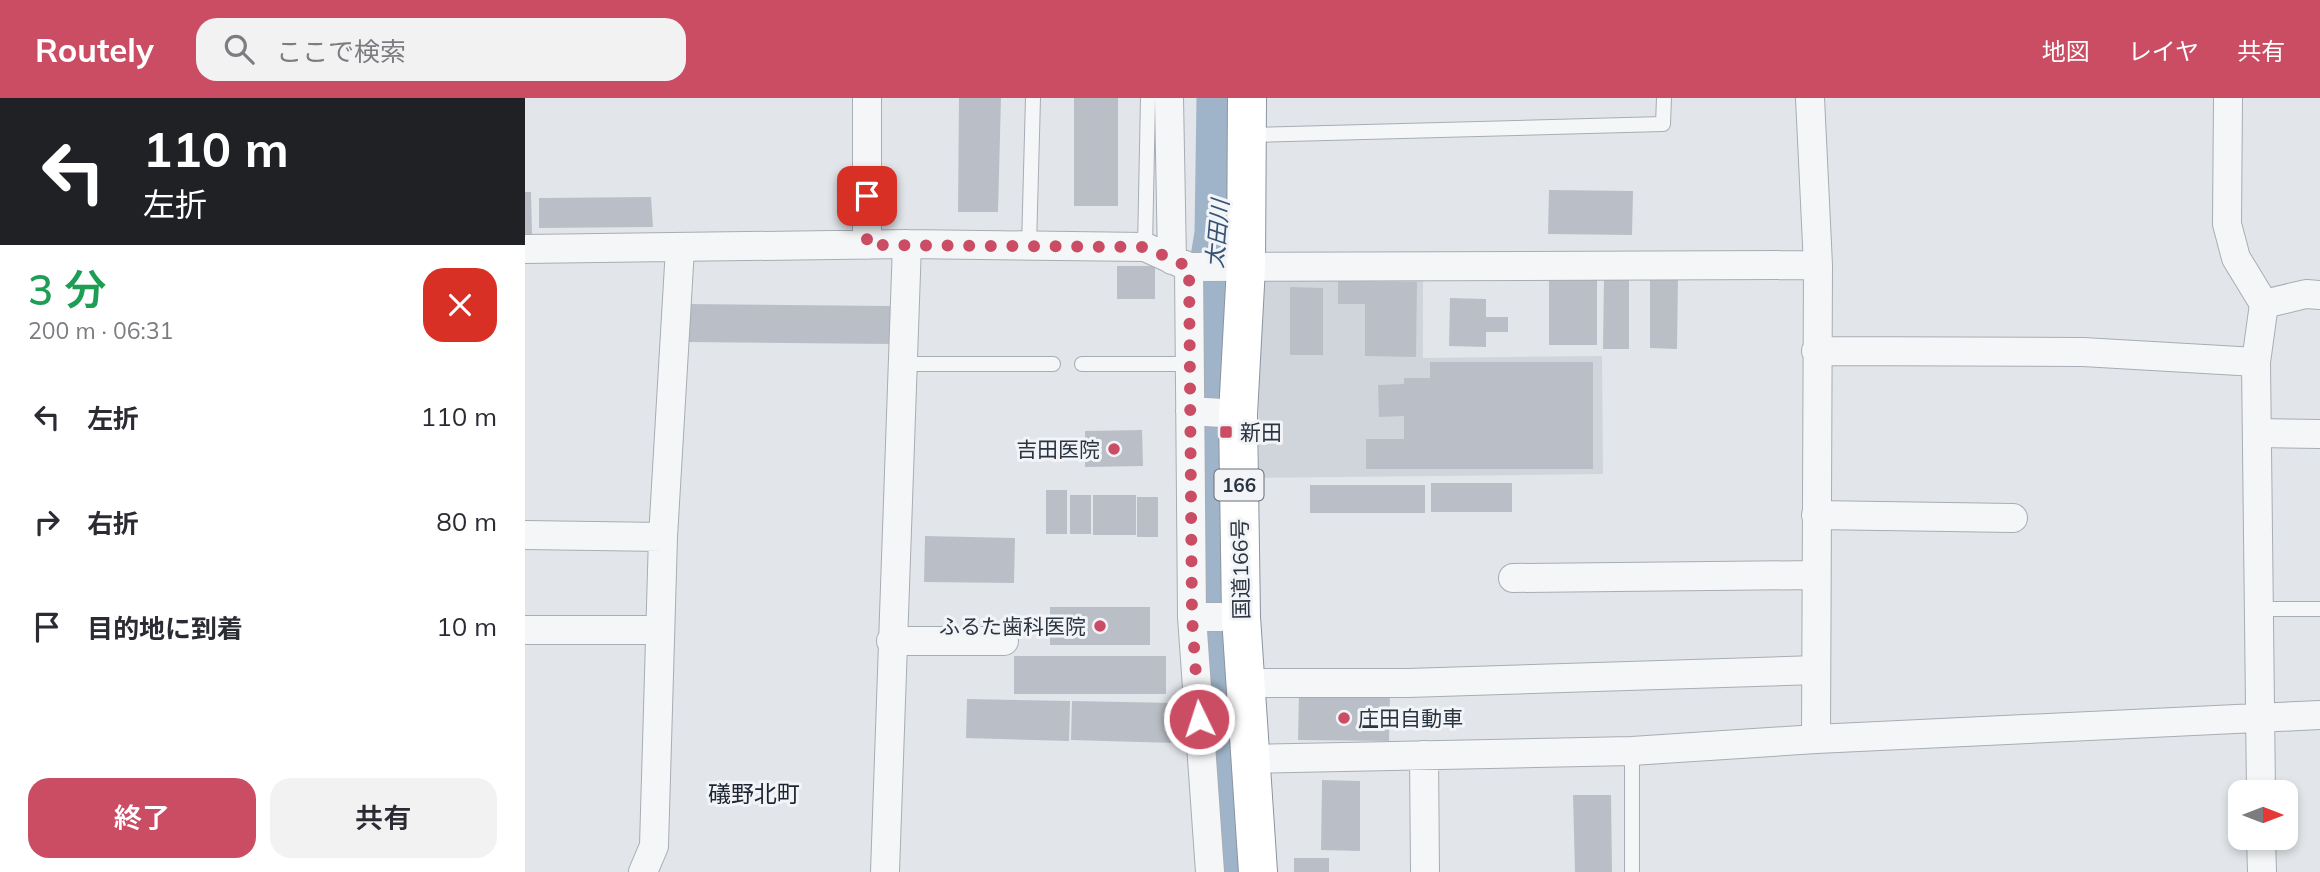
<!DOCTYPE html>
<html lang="ja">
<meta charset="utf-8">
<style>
:root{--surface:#fff;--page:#f2f2f3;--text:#2b2b33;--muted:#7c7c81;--accent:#ca4d64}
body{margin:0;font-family:Mulish,"Noto Sans JP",sans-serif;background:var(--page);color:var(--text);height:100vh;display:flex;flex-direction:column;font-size:26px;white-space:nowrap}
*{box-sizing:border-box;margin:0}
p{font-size:23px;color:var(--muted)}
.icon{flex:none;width:38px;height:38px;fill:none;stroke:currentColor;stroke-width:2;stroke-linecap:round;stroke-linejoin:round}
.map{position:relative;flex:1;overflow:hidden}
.sheet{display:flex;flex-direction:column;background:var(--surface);width:525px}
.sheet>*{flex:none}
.banner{background:#202124;color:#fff;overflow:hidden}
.needle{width:46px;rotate:90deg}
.fabs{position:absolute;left:1703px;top:682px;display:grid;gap:14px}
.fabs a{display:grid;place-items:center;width:70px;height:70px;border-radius:14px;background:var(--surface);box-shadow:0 4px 10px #0003;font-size:35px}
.pin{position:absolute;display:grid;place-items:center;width:60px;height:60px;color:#fff;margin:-30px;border-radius:14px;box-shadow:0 4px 10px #0006}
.me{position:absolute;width:77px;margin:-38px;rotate:356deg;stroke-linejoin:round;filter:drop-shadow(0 0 5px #0008)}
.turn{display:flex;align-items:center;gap:24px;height:147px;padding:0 28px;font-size:32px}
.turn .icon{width:91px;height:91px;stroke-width:2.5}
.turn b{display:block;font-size:49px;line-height:60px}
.round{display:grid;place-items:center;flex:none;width:74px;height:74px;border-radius:21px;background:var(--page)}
.headline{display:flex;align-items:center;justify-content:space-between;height:119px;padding:0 28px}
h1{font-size:42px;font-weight:600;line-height:52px;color:#1e9e55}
.primary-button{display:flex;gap:14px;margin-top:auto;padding:14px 28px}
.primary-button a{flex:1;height:80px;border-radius:21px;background:var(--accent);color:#fff;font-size:28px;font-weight:600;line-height:80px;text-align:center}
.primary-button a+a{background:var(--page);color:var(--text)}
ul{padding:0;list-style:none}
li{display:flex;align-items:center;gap:21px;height:105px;padding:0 28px}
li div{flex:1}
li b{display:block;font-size:26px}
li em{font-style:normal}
header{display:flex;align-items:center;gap:42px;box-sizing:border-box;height:98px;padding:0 35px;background:var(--accent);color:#fff}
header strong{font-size:33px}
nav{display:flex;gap:38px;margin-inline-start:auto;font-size:24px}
.search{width:490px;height:63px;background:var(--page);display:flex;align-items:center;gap:18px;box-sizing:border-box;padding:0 24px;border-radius:21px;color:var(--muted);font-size:26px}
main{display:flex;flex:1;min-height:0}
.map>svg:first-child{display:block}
</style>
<header>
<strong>Routely</strong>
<div class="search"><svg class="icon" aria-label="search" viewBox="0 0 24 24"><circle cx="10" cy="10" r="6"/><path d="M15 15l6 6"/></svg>ここで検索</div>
<nav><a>地図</a><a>レイヤ</a><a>共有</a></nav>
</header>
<main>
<section class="sheet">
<div class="banner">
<div class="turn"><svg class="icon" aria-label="left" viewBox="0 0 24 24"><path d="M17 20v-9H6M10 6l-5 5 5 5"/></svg><div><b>110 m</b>左折</div></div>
</div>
<div class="headline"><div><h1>3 分</h1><p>200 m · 06:31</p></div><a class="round" style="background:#d93025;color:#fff"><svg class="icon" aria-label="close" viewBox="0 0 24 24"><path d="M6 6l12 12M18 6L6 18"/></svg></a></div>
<ul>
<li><svg class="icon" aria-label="left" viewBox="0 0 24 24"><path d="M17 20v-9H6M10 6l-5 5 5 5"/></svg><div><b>左折</b></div><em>110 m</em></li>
<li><svg class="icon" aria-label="right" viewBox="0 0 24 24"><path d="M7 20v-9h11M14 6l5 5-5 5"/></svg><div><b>右折</b></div><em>80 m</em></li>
<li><svg class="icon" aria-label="arrive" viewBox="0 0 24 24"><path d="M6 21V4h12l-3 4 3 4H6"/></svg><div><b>目的地に到着</b></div><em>10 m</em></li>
</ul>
<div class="primary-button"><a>終了</a><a>共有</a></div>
</section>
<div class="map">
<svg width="1795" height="774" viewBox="0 0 1795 774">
<rect width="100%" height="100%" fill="#e2e6ea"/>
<path fill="#d0d5dc" d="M 733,183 L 898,183 L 898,260 L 1077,258 L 1078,376 L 734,380 Z"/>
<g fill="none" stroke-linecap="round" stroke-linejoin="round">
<path stroke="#9fb4c8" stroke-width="51" d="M 697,0 L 695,136 L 682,214 L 690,547 L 712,774"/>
</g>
<path fill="#babfc7" d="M 434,0 L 476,0 L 473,114 L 433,114 Z
M 549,0 L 593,0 L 593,108 L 549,108 Z
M 1024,92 L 1108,93 L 1107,137 L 1023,136 Z
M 0,94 L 6,94 L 7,137 L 0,137 Z
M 126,99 L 128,129 L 14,130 L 14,100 Z
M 592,168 L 630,168 L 630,201 L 592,201 Z
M 1079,179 L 1104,180 L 1104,251 L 1078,251 Z
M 1125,180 L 1153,180 L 1152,251 L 1125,250 Z
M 1024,182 L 1072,182 L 1072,247 L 1024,247 Z
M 813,183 L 892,184 L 891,259 L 840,258 L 840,206 L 813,206 Z
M 765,189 L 798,190 L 798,257 L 765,257 Z
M 925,200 L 961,201 L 961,219 L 983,219 L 983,234 L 961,234 L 961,249 L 924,248 Z
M 159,206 L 366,208 L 365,246 L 159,244 Z
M 905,264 L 1068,264 L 1068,371 L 841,371 L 841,341 L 879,341 L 879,318 L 854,319 L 853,287 L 879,286 L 879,280 L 905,280 Z
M 617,332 L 618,368 L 560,369 L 560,333 Z
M 906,385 L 987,385 L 987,414 L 906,414 Z
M 785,387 L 900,387 L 900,415 L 785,415 Z
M 521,392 L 542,392 L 542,436 L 521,436 Z
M 545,397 L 566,397 L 566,436 L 545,436 Z
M 568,397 L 611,397 L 611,437 L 568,437 Z
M 612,399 L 633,399 L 633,439 L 612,439 Z
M 400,438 L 490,440 L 489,485 L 399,484 Z
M 525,509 L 625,509 L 625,547 L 525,547 Z
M 489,558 L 641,558 L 641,596 L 489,596 Z
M 774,596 L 865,597 L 864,643 L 773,642 Z
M 442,601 L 545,603 L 544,643 L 441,640 Z
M 547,603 L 650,605 L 649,645 L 546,642 Z
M 797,682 L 835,683 L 835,753 L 796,752 Z
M 1048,697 L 1086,697 L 1087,774 L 1050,774 Z
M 769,760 L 804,760 L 804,774 L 769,774 Z"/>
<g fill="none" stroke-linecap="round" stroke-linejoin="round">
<defs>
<path id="lane" d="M 724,37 L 1138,26 L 1139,0
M 504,148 L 508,0
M 620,149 L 623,0
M 378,266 L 528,266
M 557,266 L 664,266
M 1734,511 L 1795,511
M 1107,653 L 1107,774"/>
<path id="street" d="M 644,0 L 647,162
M 1285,0 L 1293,167 L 1291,641
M 1703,0 L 1702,126 L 1711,160 L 1739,206 L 1731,264 L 1736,695
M 342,147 L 342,0
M 0,151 L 382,146 L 620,149 L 664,169 L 1293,167
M 664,169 L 667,519 L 685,774
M 1739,206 L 1781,196 L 1795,197
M 1291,253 L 1558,254 L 1731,264
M 665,313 L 713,316
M 1732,335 L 1795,336
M 1291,417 L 1488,420
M 0,437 L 138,439
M 988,480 L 1291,477
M 667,519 L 716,519
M 0,532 L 135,532
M 366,543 L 479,543
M 718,585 L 883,585 L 1291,572
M 899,657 L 900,774
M 724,661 L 1107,653 L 1291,641 L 1795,617
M 1736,740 L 1737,774
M 118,774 L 129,748 L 138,439 L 155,150
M 360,774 L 382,146"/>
<path id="highway" d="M 722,0 L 721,169 L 713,316 L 716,519 L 733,774"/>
</defs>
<use href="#lane" stroke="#a7adb4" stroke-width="16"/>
<use href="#street" stroke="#a7adb4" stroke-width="30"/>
<use href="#highway" stroke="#8a94a0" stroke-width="40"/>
<use href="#lane" stroke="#f5f6f8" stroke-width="14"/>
<use href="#street" stroke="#f5f6f8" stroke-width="28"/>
<use href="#highway" stroke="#fff" stroke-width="38"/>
</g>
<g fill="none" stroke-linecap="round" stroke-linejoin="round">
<path stroke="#ca4d64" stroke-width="12" stroke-dasharray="0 21.6" d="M 342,98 L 342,147 L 620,149 L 664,169 L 667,519 L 674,621"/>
</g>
<g fill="#ca4d64" stroke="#f2f4f7" stroke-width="2.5">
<rect x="694" y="327" width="14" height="14" rx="3.5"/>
<circle cx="589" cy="351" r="7"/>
<circle cx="575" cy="528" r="7"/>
<circle cx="819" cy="620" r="7"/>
</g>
<g text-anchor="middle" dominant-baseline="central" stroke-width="6" stroke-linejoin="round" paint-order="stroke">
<rect fill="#f2f4f7" stroke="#676e78" stroke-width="2" x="689.5" y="371.5" width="49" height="31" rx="5"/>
<g font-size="19" font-weight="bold" fill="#2b3441">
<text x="714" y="387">166</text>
</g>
<g font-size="21" fill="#2b3441" stroke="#f2f4f7" text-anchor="start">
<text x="715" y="334">新田</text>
<text x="575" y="351" text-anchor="end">吉田医院</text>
<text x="561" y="528" text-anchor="end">ふるた歯科医院</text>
<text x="833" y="620">庄田自動車</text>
</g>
<g font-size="21" fill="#2b3441" stroke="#f2f4f7">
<text transform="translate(715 471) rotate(-91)">国道166号</text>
</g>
<g font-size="23" font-style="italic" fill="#365474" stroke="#f2f4f7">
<text transform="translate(692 136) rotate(-85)">太田川</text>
</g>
<g font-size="23" fill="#1d2532" stroke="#f2f4f7">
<text x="229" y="695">礒野北町</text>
</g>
</g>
</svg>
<div class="fabs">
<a><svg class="needle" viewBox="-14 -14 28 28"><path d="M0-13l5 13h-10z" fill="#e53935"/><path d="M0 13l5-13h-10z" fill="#7c7c81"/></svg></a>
</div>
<div class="pin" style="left:342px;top:98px;background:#d93025"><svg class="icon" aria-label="arrive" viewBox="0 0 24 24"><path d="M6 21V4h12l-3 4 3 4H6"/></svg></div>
<svg class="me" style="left:674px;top:621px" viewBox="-20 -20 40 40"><circle r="17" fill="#ca4d64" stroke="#fff" stroke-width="3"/><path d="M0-11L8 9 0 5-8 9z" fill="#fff"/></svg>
</div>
</main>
